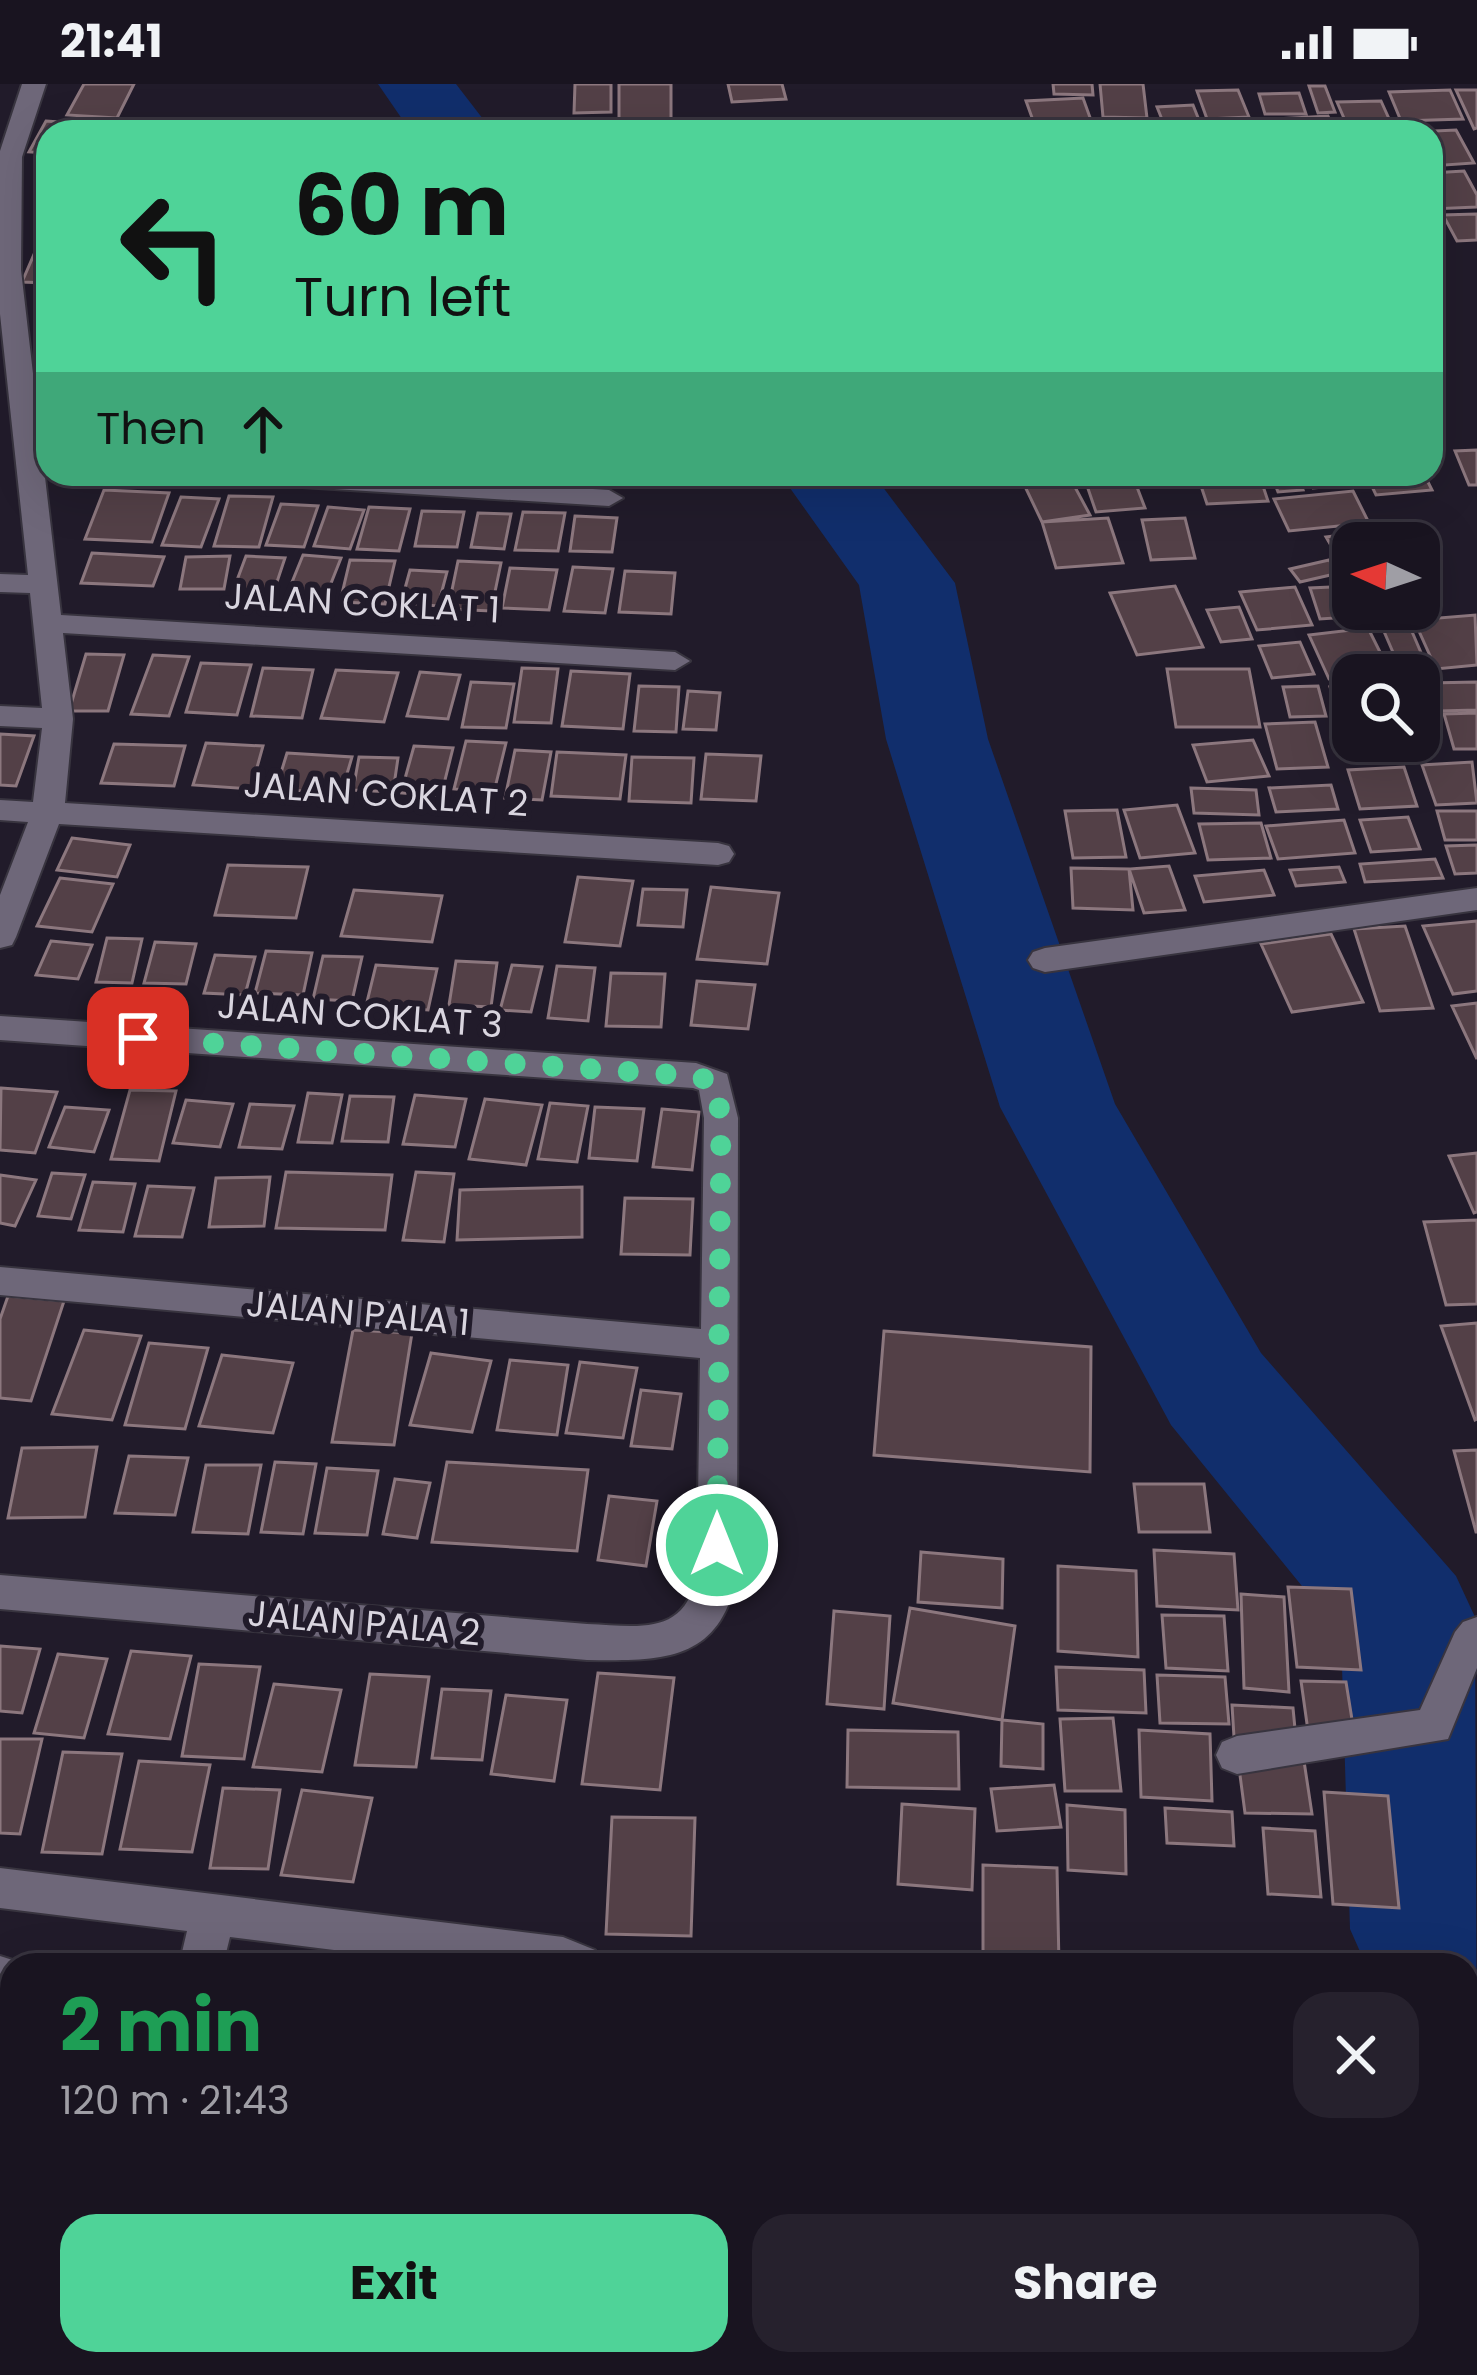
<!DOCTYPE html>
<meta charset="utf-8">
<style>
:root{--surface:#191420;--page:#26212d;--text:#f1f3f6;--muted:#9f9ea5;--line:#37333e;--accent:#4fd398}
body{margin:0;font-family:Poppins,sans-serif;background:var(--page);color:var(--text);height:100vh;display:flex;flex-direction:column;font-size:45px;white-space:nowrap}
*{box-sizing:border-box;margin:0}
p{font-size:39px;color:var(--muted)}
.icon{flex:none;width:66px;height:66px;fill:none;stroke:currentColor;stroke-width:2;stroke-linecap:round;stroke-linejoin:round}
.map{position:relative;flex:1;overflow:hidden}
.details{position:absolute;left:0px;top:1869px;width:1479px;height:423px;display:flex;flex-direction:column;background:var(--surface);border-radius:36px 36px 0 0;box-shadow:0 12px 48px #0002,0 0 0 3px var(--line)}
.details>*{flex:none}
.top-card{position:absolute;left:36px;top:36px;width:1407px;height:366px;border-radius:36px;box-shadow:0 12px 48px #0002,0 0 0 3px var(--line);background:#4fd398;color:#111;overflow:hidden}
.needle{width:78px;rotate:273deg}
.buttons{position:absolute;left:1332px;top:438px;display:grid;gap:24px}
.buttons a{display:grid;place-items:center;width:108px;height:108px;border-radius:24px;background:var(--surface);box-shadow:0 12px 48px #0002,0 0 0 3px var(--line);font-size:60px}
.pin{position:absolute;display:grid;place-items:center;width:102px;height:102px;color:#fff;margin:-51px;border-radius:24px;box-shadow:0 6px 18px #0006}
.me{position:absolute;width:132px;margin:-66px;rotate:0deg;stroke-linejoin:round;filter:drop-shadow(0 0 9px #0008)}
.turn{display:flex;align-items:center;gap:42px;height:252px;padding:0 60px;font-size:54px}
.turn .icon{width:156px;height:156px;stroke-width:2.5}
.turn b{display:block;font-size:84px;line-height:102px}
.then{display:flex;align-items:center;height:114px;padding:0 60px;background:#0003;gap:24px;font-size:45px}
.round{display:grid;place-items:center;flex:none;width:126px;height:126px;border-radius:36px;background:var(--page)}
.summary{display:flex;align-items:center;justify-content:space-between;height:204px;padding:0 60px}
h1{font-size:72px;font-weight:700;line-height:90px;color:#1e9e55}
.primary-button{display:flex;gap:24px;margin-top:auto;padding:24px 60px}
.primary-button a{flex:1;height:138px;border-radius:36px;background:var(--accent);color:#111;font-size:48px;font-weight:700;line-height:138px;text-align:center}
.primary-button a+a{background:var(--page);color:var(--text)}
.status{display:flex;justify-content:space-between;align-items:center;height:84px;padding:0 60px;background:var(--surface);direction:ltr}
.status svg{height:33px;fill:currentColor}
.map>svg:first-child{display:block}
</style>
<div class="status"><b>21:41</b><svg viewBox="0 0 49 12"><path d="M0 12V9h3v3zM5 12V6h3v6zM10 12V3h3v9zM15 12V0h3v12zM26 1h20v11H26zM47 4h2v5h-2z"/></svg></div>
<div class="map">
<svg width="1477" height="2291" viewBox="0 0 1477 2291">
<rect width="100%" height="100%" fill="#211b2a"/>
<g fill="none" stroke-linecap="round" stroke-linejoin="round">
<path fill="#112e6c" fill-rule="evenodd" d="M 378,0 L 456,0 L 493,48 L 411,48 Z
M 780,390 L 873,390 L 955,499 L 988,655 L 1115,1020 L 1261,1269 L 1456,1492 L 1475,1533 L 1477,2035 L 1467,2031 L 1467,1881 L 1366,1881 L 1350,1845 L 1341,1550 L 1171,1341 L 1000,1023 L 886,655 L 859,501 Z"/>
</g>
<path fill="#534047" stroke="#8c777e" stroke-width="3" d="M 84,0 L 134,0 L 117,34 L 67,31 Z
M 575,0 L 611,0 L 611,28 L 574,29 Z
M 619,0 L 671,0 L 671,36 L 619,37 Z
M 728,0 L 782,0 L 786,15 L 732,18 Z
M 1053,0 L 1092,0 L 1093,11 L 1054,10 Z
M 1100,0 L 1143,0 L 1147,34 L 1103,33 Z
M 1309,2 L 1325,2 L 1335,28 L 1318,29 Z
M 1238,6 L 1249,33 L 1207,35 L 1197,7 Z
M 1450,6 L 1463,35 L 1401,37 L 1389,8 Z
M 1456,6 L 1477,6 L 1477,44 L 1474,45 Z
M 1299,9 L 1306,30 L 1265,30 L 1259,10 Z
M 1083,14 L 1092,39 L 1035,42 L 1026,17 Z
M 1381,17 L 1395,48 L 1350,48 L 1337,18 Z
M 1193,21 L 1199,36 L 1163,38 L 1157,23 Z
M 1328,32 L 1335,48 L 1264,48 L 1259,36 Z
M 46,37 L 88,40 L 83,48 L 48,48 L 48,69 L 29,68 Z
M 1456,46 L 1474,79 L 1431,82 L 1431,48 L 1412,48 Z
M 1464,87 L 1477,111 L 1477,123 L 1431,125 L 1431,89 Z
M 1477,130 L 1477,156 L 1457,157 L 1443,131 Z
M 35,168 L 48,169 L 48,199 L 22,198 Z
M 1477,366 L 1477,401 L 1469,401 L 1455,367 Z
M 1019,390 L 1068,390 L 1090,431 L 1042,438 Z
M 1083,390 L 1132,390 L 1145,424 L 1096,428 Z
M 1197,390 L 1259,390 L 1268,417 L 1207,420 Z
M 1271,390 L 1297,390 L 1303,406 L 1278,408 Z
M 1306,390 L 1345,390 L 1350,401 L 1313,404 Z
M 1366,390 L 1424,390 L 1432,406 L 1376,411 Z
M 104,406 L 169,409 L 152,458 L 85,455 Z
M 1353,407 L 1369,439 L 1289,447 L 1274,415 Z
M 229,412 L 273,413 L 259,463 L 214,462 Z
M 181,413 L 219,415 L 201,463 L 162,461 Z
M 281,420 L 318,422 L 304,463 L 266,461 Z
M 328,423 L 364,426 L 350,465 L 314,462 Z
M 369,423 L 410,425 L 399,467 L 357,465 Z
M 422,427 L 464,428 L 457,463 L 415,462 Z
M 523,428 L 565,429 L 558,467 L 515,466 Z
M 478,429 L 511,430 L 504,465 L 471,463 Z
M 575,432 L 617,434 L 612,468 L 570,467 Z
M 1108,434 L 1123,479 L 1056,484 L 1042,438 Z
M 1185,434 L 1195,474 L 1151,476 L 1142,436 Z
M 1358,449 L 1364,459 L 1353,459 L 1353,499 L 1326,453 Z
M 92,469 L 164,473 L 153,502 L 81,499 Z
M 303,471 L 341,474 L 324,517 L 286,513 Z
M 230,472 L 224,505 L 180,505 L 186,473 Z
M 246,472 L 285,474 L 273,510 L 233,507 Z
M 350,476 L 395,477 L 385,520 L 340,518 Z
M 1329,476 L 1339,489 L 1300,498 L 1290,485 Z
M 458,477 L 501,479 L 491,527 L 448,525 Z
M 573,483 L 613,485 L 605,529 L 564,527 Z
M 510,484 L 557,486 L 549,526 L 502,524 Z
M 410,486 L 447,488 L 438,522 L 401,519 Z
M 625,487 L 675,489 L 671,530 L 619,528 Z
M 1175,502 L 1203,563 L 1137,571 L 1110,509 Z
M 1353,502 L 1353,525 L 1363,525 L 1366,532 L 1320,535 L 1310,504 Z
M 1295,503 L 1312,541 L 1257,546 L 1240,508 Z
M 1239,523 L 1252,555 L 1221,558 L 1207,526 Z
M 1475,531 L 1477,581 L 1436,585 L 1414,536 Z
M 1410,543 L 1422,571 L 1395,573 L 1383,545 Z
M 1368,544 L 1390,588 L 1329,595 L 1309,551 Z
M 1300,558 L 1314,590 L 1272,594 L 1259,562 Z
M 86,570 L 124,571 L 108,627 L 69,627 Z
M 153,571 L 189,573 L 169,632 L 131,630 Z
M 201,579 L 251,581 L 237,631 L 186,628 Z
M 263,584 L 313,586 L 302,634 L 251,632 Z
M 522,584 L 558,585 L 551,639 L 514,638 Z
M 1167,585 L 1249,585 L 1260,643 L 1176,643 Z
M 336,586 L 398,589 L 384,638 L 321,634 Z
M 571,587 L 630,590 L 623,645 L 562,642 Z
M 420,588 L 460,591 L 448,635 L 407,632 Z
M 471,598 L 514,600 L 506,644 L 462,643 Z
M 1477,598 L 1477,626 L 1438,627 L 1429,599 Z
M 639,602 L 679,603 L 676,648 L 634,647 Z
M 1318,602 L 1326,632 L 1290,633 L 1283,603 Z
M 1353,602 L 1353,625 L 1337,626 L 1330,603 Z
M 688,607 L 720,609 L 716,646 L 683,645 Z
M 1477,629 L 1477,665 L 1454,665 L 1444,630 Z
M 1315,638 L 1328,683 L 1277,685 L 1265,640 Z
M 1353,641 L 1353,657 L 1413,657 L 1416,665 L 1346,669 L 1337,642 Z
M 0,650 L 34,652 L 16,702 L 0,701 Z
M 1253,656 L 1269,692 L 1207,698 L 1193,661 Z
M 466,657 L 506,659 L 494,708 L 454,705 Z
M 206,659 L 263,662 L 251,705 L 193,701 Z
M 114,660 L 185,662 L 174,702 L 101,699 Z
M 414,662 L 453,664 L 441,712 L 401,709 Z
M 515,666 L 551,668 L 542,716 L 505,714 Z
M 557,668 L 626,671 L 620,715 L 551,712 Z
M 287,669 L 352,673 L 341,710 L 276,705 Z
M 706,670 L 761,672 L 756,717 L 701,715 Z
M 359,673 L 398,674 L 393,708 L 353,706 Z
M 632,673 L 694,674 L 691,719 L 629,717 Z
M 1472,678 L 1477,719 L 1436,721 L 1422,681 Z
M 1404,683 L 1417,722 L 1360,725 L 1348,686 Z
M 1331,701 L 1338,725 L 1276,728 L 1269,704 Z
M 1191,704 L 1256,706 L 1259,731 L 1194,729 Z
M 1177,721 L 1195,769 L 1140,774 L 1124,726 Z
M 1117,726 L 1126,773 L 1073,774 L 1065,727 Z
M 1437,727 L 1477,727 L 1477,756 L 1445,756 Z
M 1408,733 L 1420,765 L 1371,768 L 1360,736 Z
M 1344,736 L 1355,769 L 1278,775 L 1266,742 Z
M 1261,739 L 1271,774 L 1208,776 L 1199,740 Z
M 72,754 L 130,761 L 117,793 L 57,786 Z
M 1477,761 L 1477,789 L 1455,790 L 1446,762 Z
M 1435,775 L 1443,794 L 1365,798 L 1360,780 Z
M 228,781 L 308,783 L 296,834 L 215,831 Z
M 1169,782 L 1185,826 L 1144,829 L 1129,785 Z
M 1339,783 L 1345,798 L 1296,802 L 1290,786 Z
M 1071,784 L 1129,785 L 1133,826 L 1073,824 Z
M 1264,786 L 1274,811 L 1204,818 L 1195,792 Z
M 578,793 L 633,797 L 620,862 L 565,858 Z
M 60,794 L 113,800 L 92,848 L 37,842 Z
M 711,803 L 779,809 L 767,880 L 697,875 Z
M 643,805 L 687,806 L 683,843 L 638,841 Z
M 354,806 L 442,812 L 432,858 L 341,852 Z
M 1477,837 L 1477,907 L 1453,910 L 1423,842 Z
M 1405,842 L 1433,924 L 1380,927 L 1354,845 Z
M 1331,850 L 1363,918 L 1292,928 L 1261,860 Z
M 107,854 L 142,855 L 132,899 L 96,898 Z
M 51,857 L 92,861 L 78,895 L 36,891 Z
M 155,858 L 196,860 L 186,900 L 144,899 Z
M 266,867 L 312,869 L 303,911 L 255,909 Z
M 215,871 L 255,873 L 245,911 L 204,909 Z
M 323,872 L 362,873 L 352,917 L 313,915 Z
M 456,877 L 497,879 L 491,923 L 449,921 Z
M 376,881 L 437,885 L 428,926 L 366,922 Z
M 512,881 L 542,883 L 531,928 L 500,926 Z
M 557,882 L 595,884 L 588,937 L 548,934 Z
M 611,889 L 665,890 L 661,943 L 606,942 Z
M 697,897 L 755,901 L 748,945 L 691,941 Z
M 1477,919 L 1477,975 L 1452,922 Z
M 1,1004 L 57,1008 L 35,1069 L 0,1066 Z
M 130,1006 L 176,1007 L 159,1077 L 111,1075 Z
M 308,1009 L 342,1011 L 332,1059 L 298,1058 Z
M 415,1011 L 466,1015 L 455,1063 L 403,1060 Z
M 350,1012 L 394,1013 L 388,1058 L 342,1057 Z
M 485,1015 L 542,1021 L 526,1081 L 469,1075 Z
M 186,1016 L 233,1020 L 220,1063 L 173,1059 Z
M 550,1019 L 588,1022 L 577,1078 L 538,1075 Z
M 250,1020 L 294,1022 L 282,1065 L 239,1063 Z
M 65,1023 L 109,1026 L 94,1068 L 49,1063 Z
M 595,1023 L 644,1025 L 637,1077 L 589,1074 Z
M 662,1025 L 699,1028 L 692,1086 L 653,1083 Z
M 1477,1069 L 1477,1128 L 1474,1129 L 1449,1072 Z
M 286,1088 L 392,1091 L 385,1146 L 276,1144 Z
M 416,1088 L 454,1090 L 444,1158 L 403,1156 Z
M 52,1089 L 85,1091 L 71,1135 L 38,1132 Z
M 0,1091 L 36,1096 L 15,1142 L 0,1139 Z
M 270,1093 L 264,1142 L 209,1143 L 216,1094 Z
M 93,1098 L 135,1100 L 123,1148 L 79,1146 Z
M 148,1102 L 194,1104 L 182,1153 L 135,1152 Z
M 582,1103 L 582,1153 L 457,1156 L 460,1106 Z
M 625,1114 L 693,1115 L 690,1171 L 621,1170 Z
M 1477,1136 L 1477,1220 L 1446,1221 L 1424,1138 Z
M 8,1212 L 64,1217 L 31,1317 L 0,1314 L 0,1235 Z
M 1477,1239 L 1477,1335 L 1475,1336 L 1441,1242 Z
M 84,1246 L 141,1252 L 112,1336 L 52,1330 Z
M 353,1246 L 412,1249 L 394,1361 L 332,1358 Z
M 884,1247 L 1091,1263 L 1090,1388 L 874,1371 Z
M 149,1259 L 208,1264 L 185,1345 L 125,1341 Z
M 431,1269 L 491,1277 L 472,1348 L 410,1341 Z
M 222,1271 L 293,1279 L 273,1349 L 199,1342 Z
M 510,1276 L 568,1281 L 557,1351 L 497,1346 Z
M 580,1278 L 637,1284 L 623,1354 L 566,1349 Z
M 641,1306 L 681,1310 L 672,1365 L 631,1362 Z
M 97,1363 L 85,1433 L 8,1434 L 22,1364 Z
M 1477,1366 L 1477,1448 L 1476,1448 L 1454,1367 Z
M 129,1372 L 188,1374 L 175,1431 L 115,1429 Z
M 275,1378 L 316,1380 L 303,1450 L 261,1448 Z
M 447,1378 L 588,1386 L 577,1467 L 432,1458 Z
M 206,1381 L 261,1381 L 248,1450 L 193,1448 Z
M 327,1384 L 378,1387 L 367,1451 L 315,1449 Z
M 395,1395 L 430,1399 L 417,1454 L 383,1450 Z
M 1134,1400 L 1204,1400 L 1210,1448 L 1139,1448 Z
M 609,1412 L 657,1417 L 646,1482 L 598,1476 Z
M 675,1433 L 700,1434 L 696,1483 L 671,1482 Z
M 1154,1466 L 1234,1470 L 1238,1526 L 1157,1522 Z
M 921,1468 L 1003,1475 L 1002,1524 L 918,1518 Z
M 1058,1482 L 1136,1487 L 1138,1573 L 1058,1567 Z
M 1288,1503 L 1351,1505 L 1361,1586 L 1297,1583 Z
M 1241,1510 L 1284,1513 L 1289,1608 L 1244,1604 Z
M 910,1524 L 1015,1542 L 1002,1636 L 893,1619 Z
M 834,1527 L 890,1532 L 884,1625 L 827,1620 Z
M 1162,1531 L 1224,1532 L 1228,1587 L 1166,1584 Z
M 0,1562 L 40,1565 L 22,1629 L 0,1627 Z
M 131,1567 L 191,1572 L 170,1655 L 108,1650 Z
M 58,1570 L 107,1575 L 84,1654 L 34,1649 Z
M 199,1580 L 260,1583 L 244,1675 L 182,1672 Z
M 1056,1583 L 1144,1586 L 1146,1629 L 1058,1626 Z
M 598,1589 L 674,1594 L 660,1706 L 582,1700 Z
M 370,1590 L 429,1593 L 416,1683 L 355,1681 Z
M 1157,1591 L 1225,1593 L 1229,1640 L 1160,1639 Z
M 1301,1597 L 1346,1598 L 1354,1648 L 1308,1647 Z
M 274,1600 L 341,1606 L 322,1688 L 253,1683 Z
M 442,1605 L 491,1607 L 482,1676 L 432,1674 Z
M 506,1611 L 567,1616 L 554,1697 L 491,1690 Z
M 1232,1621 L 1293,1624 L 1296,1655 L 1234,1653 Z
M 1113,1634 L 1121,1707 L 1065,1707 L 1060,1635 Z
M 1002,1636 L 1043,1640 L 1043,1685 L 1001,1682 Z
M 848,1646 L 958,1648 L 959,1705 L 847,1703 Z
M 1139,1646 L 1210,1650 L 1212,1717 L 1141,1713 Z
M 0,1655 L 42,1655 L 20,1750 L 0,1749 Z
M 63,1668 L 122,1670 L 102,1770 L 42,1768 Z
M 1238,1676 L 1304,1677 L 1312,1730 L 1245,1729 Z
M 139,1677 L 210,1681 L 192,1768 L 120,1765 Z
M 1054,1701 L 1061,1743 L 997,1747 L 991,1705 Z
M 223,1704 L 280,1706 L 268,1785 L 210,1784 Z
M 302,1706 L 372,1714 L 353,1798 L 281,1791 Z
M 1324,1708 L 1388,1712 L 1399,1824 L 1333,1820 Z
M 902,1720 L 975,1725 L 972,1806 L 898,1800 Z
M 1067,1721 L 1125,1726 L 1126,1790 L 1068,1786 Z
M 1165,1724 L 1232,1728 L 1234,1762 L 1167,1759 Z
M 612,1733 L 695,1734 L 691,1852 L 606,1850 Z
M 1263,1744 L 1315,1747 L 1321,1813 L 1268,1810 Z
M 983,1781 L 1057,1784 L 1059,1881 L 983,1881 Z
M 0,1980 L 12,1981 L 12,2076 L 0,2075 Z
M 0,2186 L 12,2186 L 12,2280 L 54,2280 L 52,2291 L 0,2291 Z
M 915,2280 L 978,2280 L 978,2291 L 915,2291 Z
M 1011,2280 L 1089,2280 L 1089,2291 L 1011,2291 Z
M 1104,2280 L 1170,2280 L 1171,2291 L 1105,2291 Z
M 1189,2280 L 1248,2280 L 1248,2291 L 1189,2291 Z
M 1263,2280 L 1334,2280 L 1335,2291 L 1263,2291 Z
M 247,2281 L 382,2289 L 246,2291 Z
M 615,2283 L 739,2291 L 614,2291 Z"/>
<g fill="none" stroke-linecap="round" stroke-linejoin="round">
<defs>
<path id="street" d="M 22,0 L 46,0 L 22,73 L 21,186 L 61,531 L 675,568 L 690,577 L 675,586 L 63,549 L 73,635 L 65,719 L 718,759 L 729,762 L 734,770 L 729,778 L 718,781 L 59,740 L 16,853 L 12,861 L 0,864 L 0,811 L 28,738 L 0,736 L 0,716 L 33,718 L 42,644 L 0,642 L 0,622 L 42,624 L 30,509 L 0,508 L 0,490 L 28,491 L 0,230 L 0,67 Z
M 207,390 L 355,390 L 609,406 L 623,414 L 609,422 L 221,398 Z
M 1477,804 L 1477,826 L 1045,888 L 1033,884 L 1028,876 L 1033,868 L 1045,864 Z
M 0,932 L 696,979 L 727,990 L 738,1034 L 737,1490 C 721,1578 663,1577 587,1576 L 0,1525 L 0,1491 L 587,1540 C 639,1542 685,1553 697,1490 L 700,1274 L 0,1211 L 0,1183 L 701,1245 L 704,1034 L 699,1006 L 693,1004 L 0,956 Z
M 1477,1533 L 1477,1584 L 1448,1655 L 1237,1690 L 1222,1684 L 1216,1671 L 1222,1658 L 1237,1652 L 1420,1626 L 1455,1548 L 1463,1538 Z
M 0,1784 L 563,1853 L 595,1866 L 601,1881 L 454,1881 L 230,1853 L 223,1881 L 179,1881 L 187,1847 L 0,1824 Z
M 0,1872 L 28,1881 L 12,1881 L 12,1915 L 0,1914 Z
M 1467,2223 L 1477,2227 L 1477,2275 L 1467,2271 Z
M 94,2280 L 142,2280 L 140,2291 L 92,2291 Z
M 505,2280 L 553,2280 L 553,2291 L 505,2291 Z
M 821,2280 L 869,2280 L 869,2291 L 821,2291 Z"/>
</defs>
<use href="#street" stroke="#38343f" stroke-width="4"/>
<use href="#street" fill="#6e6779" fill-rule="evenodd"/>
</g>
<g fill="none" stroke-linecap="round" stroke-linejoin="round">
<path stroke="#4fd398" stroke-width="21" stroke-dasharray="0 37.8" d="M 138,954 L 696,992 L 715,999 L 721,1034 L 717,1461"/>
</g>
<g text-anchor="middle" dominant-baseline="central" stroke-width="12" stroke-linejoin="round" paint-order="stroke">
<g font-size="36" fill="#d9d5df" stroke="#211b2a">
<text transform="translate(362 519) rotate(3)">JALAN COKLAT 1</text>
<text transform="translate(386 710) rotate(4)">JALAN COKLAT 2</text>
<text transform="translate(360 931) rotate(4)">JALAN COKLAT 3</text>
<text transform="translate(358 1229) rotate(5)">JALAN PALA 1</text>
<text transform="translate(364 1539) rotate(5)">JALAN PALA 2</text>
</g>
</g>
</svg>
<div class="buttons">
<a><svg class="needle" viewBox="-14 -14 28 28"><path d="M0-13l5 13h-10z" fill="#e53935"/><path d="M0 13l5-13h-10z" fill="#9f9ea5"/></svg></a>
<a><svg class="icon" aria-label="search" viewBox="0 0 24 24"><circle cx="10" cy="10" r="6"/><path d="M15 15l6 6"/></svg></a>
</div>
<div class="pin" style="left:138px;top:954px;background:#d93025"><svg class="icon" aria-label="arrive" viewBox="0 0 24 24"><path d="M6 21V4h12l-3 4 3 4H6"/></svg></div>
<svg class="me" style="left:717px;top:1461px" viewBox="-20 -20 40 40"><circle r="17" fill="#4fd398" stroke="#fff" stroke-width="3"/><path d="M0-11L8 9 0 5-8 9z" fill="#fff"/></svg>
<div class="top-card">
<div class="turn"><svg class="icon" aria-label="left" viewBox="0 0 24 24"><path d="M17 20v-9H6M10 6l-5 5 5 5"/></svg><div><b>60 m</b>Turn left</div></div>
<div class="then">Then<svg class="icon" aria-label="ahead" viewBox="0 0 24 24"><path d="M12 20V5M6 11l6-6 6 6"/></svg></div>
</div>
<section class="details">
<div class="summary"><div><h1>2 min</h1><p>120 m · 21:43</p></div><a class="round"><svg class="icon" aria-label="close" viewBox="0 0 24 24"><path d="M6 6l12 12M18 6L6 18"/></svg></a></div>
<div class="primary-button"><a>Exit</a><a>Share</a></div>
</section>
</div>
